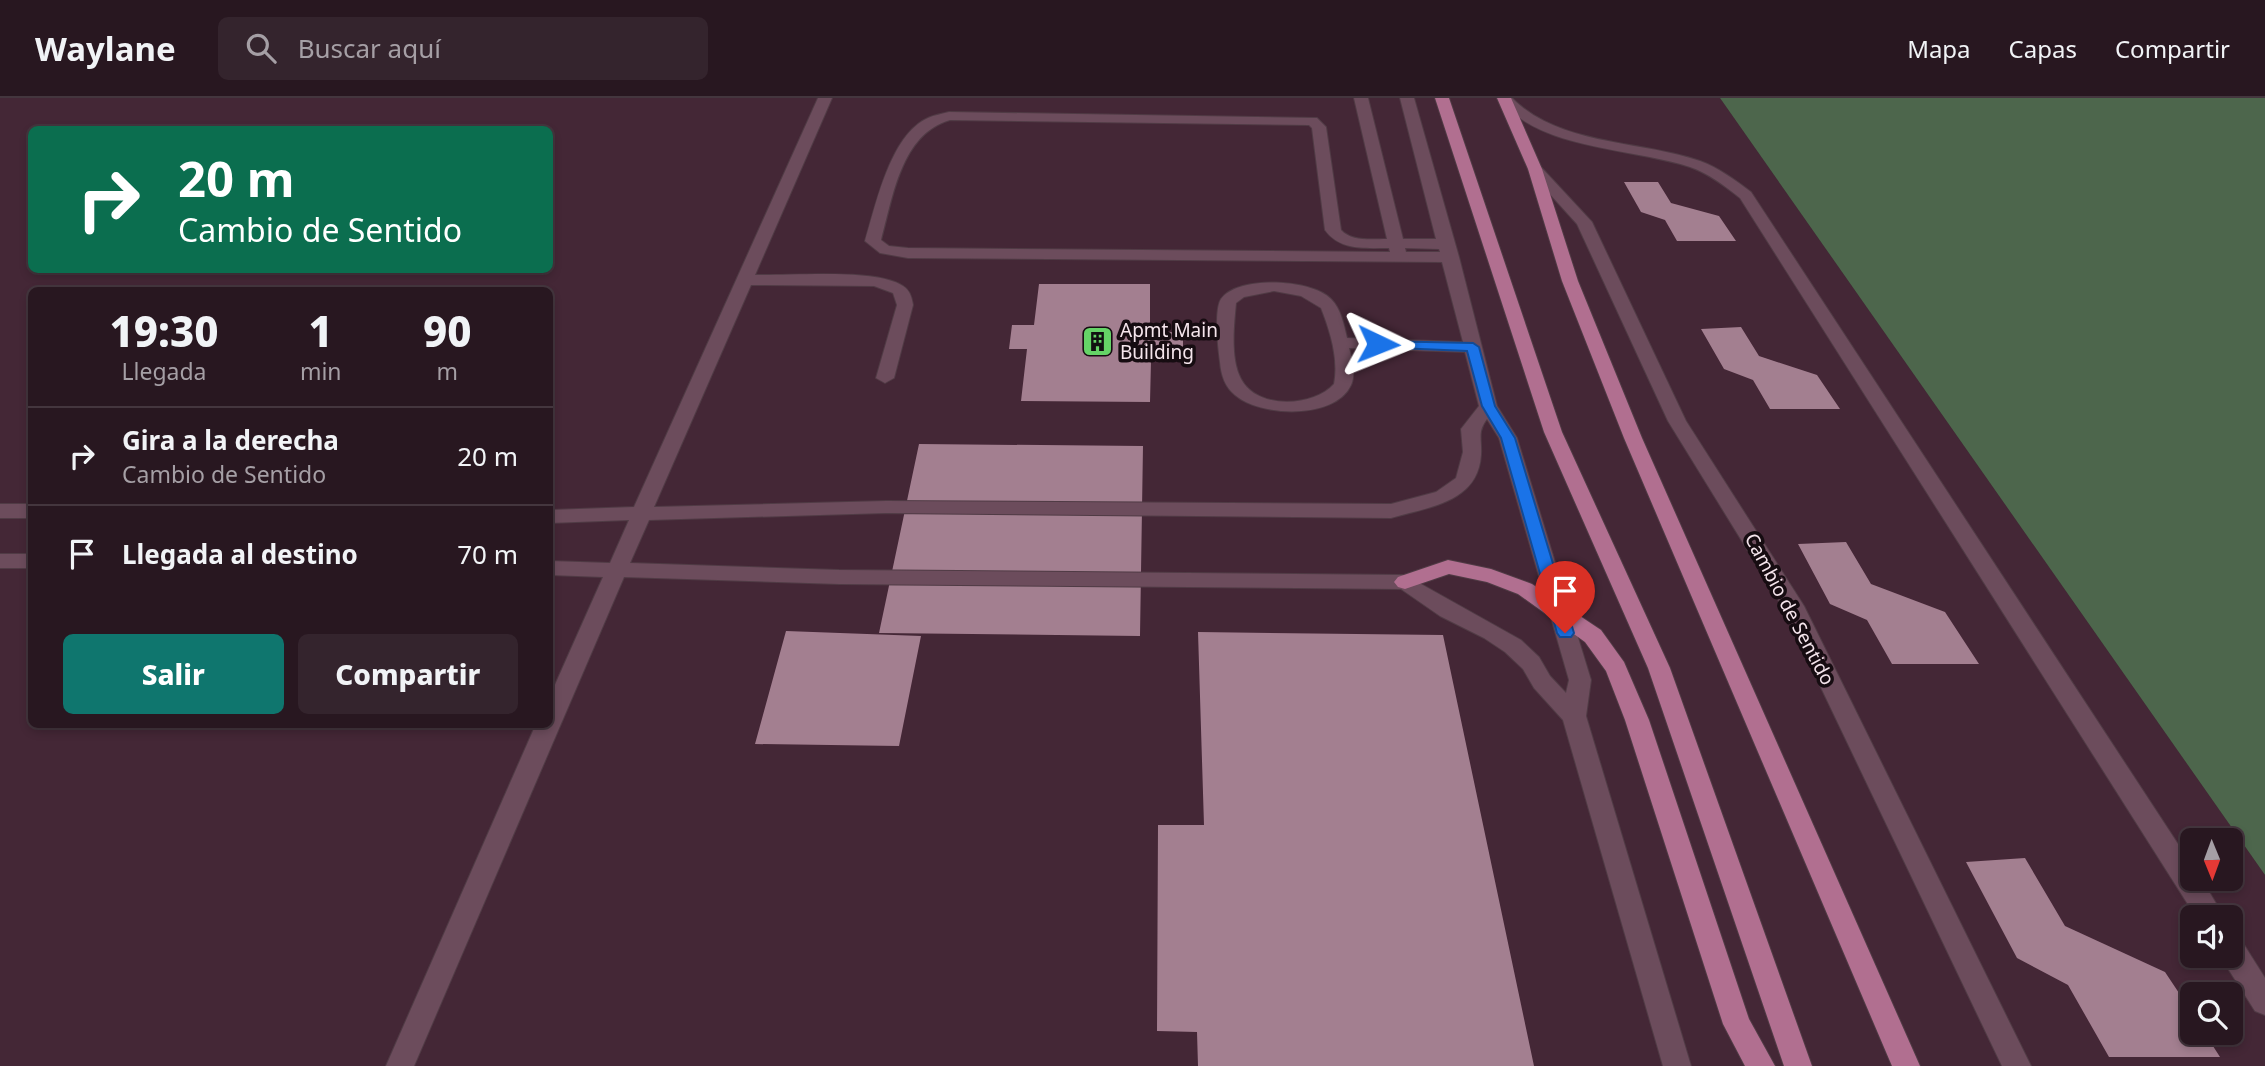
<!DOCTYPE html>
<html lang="es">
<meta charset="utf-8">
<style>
:root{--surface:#281720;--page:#34242d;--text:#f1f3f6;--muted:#a59fa5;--line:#44363e;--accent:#0f766e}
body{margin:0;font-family:"Noto Sans",sans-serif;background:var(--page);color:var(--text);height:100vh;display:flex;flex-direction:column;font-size:26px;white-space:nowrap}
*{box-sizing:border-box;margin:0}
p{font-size:23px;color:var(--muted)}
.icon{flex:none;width:38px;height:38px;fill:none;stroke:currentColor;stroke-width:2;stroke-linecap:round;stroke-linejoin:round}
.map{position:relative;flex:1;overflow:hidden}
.side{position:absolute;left:28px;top:189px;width:525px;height:441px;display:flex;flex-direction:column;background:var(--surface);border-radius:10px;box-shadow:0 4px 10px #0003,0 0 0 2px var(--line)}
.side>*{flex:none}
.banner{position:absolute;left:28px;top:28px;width:525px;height:147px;border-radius:10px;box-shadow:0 4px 10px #0003,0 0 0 2px var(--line);background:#0b6e4f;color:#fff;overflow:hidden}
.needle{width:46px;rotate:179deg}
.controls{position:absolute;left:2180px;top:730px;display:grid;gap:14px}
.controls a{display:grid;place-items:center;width:63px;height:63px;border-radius:10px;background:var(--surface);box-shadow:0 4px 10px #0003,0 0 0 2px var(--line);font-size:35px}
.pin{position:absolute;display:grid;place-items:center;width:60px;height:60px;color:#fff;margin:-72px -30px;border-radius:50% 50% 50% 0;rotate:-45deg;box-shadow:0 0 7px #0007}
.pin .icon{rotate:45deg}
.me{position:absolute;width:77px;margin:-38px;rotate:92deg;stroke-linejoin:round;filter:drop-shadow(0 0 5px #0008)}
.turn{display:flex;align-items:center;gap:24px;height:147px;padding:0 35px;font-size:32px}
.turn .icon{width:91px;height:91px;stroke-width:2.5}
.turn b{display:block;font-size:49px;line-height:60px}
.eta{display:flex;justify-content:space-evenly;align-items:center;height:119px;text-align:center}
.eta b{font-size:42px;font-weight:800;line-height:49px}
.action{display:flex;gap:14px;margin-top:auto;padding:14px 35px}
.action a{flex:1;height:80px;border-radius:10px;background:var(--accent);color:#fff;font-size:28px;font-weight:800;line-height:80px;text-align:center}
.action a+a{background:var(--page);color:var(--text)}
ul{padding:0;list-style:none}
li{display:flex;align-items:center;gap:21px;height:98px;padding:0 35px;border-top:2px solid var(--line)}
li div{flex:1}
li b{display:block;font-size:26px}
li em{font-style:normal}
header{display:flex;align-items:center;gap:42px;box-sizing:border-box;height:98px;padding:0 35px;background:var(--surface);border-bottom:2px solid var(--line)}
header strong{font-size:33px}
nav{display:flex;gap:38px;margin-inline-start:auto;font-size:24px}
.search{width:490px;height:63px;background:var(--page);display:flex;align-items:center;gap:18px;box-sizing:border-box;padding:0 24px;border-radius:10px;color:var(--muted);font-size:26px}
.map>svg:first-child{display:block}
</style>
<header>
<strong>Waylane</strong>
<div class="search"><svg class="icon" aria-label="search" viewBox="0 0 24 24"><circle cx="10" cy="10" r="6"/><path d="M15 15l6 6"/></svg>Buscar aquí</div>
<nav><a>Mapa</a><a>Capas</a><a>Compartir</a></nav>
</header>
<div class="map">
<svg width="2265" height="968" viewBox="0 0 2265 968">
<rect width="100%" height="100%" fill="#351f2a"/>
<path fill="#442736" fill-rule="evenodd" d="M 0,0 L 1720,0 L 2265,777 L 2265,968 L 0,968 ZM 32,32 L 550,32 L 550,172 L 32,172 ZM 32,192 L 550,192 L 550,626 L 32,626 ZM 2193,742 L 2231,742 L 2231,780 L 2193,780 ZM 2193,819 L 2231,819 L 2231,858 L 2193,858 ZM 2193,896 L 2231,896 L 2231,934 L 2193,934 Z"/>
<path fill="#4d664c" d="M 1720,0 L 2265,0 L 2265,777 Z"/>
<path fill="#a37f90" d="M 1624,84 L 1658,84 L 1671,105 L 1719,118 L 1736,143 L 1677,143 L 1665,122 L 1641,114 Z
M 1039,186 L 1150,186 L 1150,234 L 1183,234 L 1183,263 L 1151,263 L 1150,304 L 1021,303 L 1027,251 L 1009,251 L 1012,227 L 1034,227 Z
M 1741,229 L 1759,258 L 1817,277 L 1840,311 L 1770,311 L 1753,282 L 1724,271 L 1701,231 Z
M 919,346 L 1143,348 L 1140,538 L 879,535 Z
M 1846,444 L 1871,486 L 1945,514 L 1979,566 L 1892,566 L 1867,522 L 1830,506 L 1798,446 Z
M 786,533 L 921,538 L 899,648 L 755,646 Z
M 1198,534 L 1443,537 L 1534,968 L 1198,968 L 1197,934 L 1157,933 L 1158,727 L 1204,727 Z
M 2025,760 L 2065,828 L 2165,874 L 2193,916 L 2193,934 L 2204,934 L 2220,959 L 2109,959 L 2068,887 L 2017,860 L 1966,764 Z"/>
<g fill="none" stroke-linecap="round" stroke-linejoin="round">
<defs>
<path id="minor" d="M 818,0 L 832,0 L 755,177 C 790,178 876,170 903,188 C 910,192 912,200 913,207 L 894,280 L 885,285 L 876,280 L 897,207 L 893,195 L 874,188 L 751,187 L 654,409 L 886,403 L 1391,406 L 1436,394 L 1456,380 L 1463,354 L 1461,331 L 1479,308 L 1465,254 L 1349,250 C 1352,261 1356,277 1351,287 C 1335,322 1260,319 1235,297 C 1225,289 1221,277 1220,264 C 1218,251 1214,211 1221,201 C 1238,177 1312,181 1331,201 C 1341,211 1344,227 1347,240 L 1463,244 L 1442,164 L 908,160 L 880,155 L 865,143 C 876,107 890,37 928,20 C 934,17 942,16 949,14 L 1317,20 L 1326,29 L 1341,132 C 1352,144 1372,141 1387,141 L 1354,0 L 1368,0 L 1403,141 L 1436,141 L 1400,0 L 1414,0 L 1459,159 L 1497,308 L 1517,340 L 1591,582 L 1586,618 L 1691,968 L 1663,968 L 1563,622 L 1534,590 L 1523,571 L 1505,554 L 1484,540 L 1440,518 L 1401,491 L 839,486 L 624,479 L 414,968 L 386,968 L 536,626 L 550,626 L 550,598 L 603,479 L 550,477 L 550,463 L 610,465 L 629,422 L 550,425 L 550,412 L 634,409 ZM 950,22 L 1309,27 L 1312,30 L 1325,132 C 1340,153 1366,150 1389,150 L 1390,154 L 908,150 L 889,148 L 881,142 C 893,99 901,36 950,22 ZM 1405,150 L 1439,151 L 1440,154 L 1406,154 ZM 1274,193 L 1301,198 L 1321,210 C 1330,233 1339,261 1334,286 C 1314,309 1257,312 1241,281 C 1230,261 1234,227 1236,205 L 1244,199 ZM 1487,321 L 1499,340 L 1569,582 L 1566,595 L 1550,578 L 1539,559 L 1521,542 L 1405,477 L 839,472 L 630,465 L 649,422 L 886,415 L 1391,420 C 1428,409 1478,405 1481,357 C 1482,341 1477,334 1487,321 Z
M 1498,0 L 1512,0 C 1560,48 1640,42 1700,63 C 1719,70 1735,82 1751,94 L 2193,769 L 2193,780 L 2201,780 L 2224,819 L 2196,819 L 1740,100 C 1725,88 1708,75 1690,69 C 1630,49 1540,53 1498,0 Z
M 1535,67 L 1540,68 L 1592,124 L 1686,323 L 1804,508 L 2031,968 L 2002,968 L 1782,508 L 1668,323 L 1577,126 L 1530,74 L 1528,71 Z
M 0,406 L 32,406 L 32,420 L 0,420 Z
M 0,456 L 32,456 L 32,470 L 0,470 Z
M 2231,839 L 2241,842 L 2265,880 L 2265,917 L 2255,913 L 2220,858 L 2231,858 Z"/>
<path id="major" d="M 1435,0 L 1449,0 L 1562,334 L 1670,570 L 1812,968 L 1784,968 L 1648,570 L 1544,334 Z
M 1497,0 L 1511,0 L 1542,71 L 1578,183 L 1642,340 L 1920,968 L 1892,968 L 1624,340 L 1562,183 L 1528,71 Z
M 1448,462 L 1491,471 L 1532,486 L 1601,532 L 1624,564 L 1649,622 L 1749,921 L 1775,968 L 1745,968 L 1723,926 L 1625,622 L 1606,573 L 1585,544 L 1518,496 L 1487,484 L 1449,476 L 1405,491 L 1398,489 L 1394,484 L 1398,479 Z"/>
</defs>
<use href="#minor" stroke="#503b45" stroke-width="2"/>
<use href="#major" stroke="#503b45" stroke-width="2"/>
<use href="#minor" fill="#6c4c5c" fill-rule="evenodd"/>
<use href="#major" fill="#b16f90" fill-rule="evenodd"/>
</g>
<path fill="#1a73e8" stroke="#114b97" stroke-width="2" d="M 1378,243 L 1473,245 L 1479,249 L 1495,308 L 1515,340 L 1574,535 L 1571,539 L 1560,539 L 1557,535 L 1501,340 L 1482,308 L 1467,253 L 1373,249 L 1371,246 Z"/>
<defs>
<symbol id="building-square" viewBox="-11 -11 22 22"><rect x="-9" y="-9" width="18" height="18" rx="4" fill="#65d467" stroke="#160c11"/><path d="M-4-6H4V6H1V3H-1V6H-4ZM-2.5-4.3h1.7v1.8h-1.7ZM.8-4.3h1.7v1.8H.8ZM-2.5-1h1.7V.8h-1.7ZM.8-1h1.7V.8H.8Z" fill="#111"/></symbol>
</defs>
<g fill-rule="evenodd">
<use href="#building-square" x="1080" y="226" width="35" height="35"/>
</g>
<g text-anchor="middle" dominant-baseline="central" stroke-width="7" stroke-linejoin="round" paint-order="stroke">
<g font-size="19" fill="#f5e5ec" stroke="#160c11" text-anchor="start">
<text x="1120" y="232">Apmt Main<tspan x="1120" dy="22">Building</tspan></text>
</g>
<g font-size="19" fill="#f5e5ec" stroke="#160c11">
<text transform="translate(1790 511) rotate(62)">Cambio de Sentido</text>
</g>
</g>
</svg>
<div class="controls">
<a><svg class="needle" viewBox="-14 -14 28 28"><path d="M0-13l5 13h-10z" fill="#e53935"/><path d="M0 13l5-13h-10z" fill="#a59fa5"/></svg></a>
<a><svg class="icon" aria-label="sound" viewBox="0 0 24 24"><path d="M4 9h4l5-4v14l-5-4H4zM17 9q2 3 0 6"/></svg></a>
<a><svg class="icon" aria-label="search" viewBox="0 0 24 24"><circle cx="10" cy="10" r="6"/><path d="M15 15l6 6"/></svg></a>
</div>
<div class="pin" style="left:1565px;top:535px;background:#d93025"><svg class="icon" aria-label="arrive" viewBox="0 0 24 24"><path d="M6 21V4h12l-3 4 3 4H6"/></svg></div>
<svg class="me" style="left:1378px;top:246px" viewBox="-20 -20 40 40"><path d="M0-17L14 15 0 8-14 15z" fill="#1a73e8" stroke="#fff" stroke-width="4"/></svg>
<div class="banner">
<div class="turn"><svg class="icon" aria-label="right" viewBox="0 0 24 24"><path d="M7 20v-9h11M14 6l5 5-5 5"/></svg><div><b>20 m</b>Cambio de Sentido</div></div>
</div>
<section class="side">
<div class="eta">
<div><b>19:30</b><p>Llegada</p></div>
<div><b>1</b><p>min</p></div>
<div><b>90</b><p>m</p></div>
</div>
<ul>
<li><svg class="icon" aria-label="right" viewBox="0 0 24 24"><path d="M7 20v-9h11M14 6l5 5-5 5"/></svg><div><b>Gira a la derecha</b><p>Cambio de Sentido</p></div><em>20 m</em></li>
<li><svg class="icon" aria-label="arrive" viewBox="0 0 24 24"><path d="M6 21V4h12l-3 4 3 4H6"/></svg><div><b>Llegada al destino</b></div><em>70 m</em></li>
</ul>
<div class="action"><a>Salir</a><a>Compartir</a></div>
</section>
</div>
